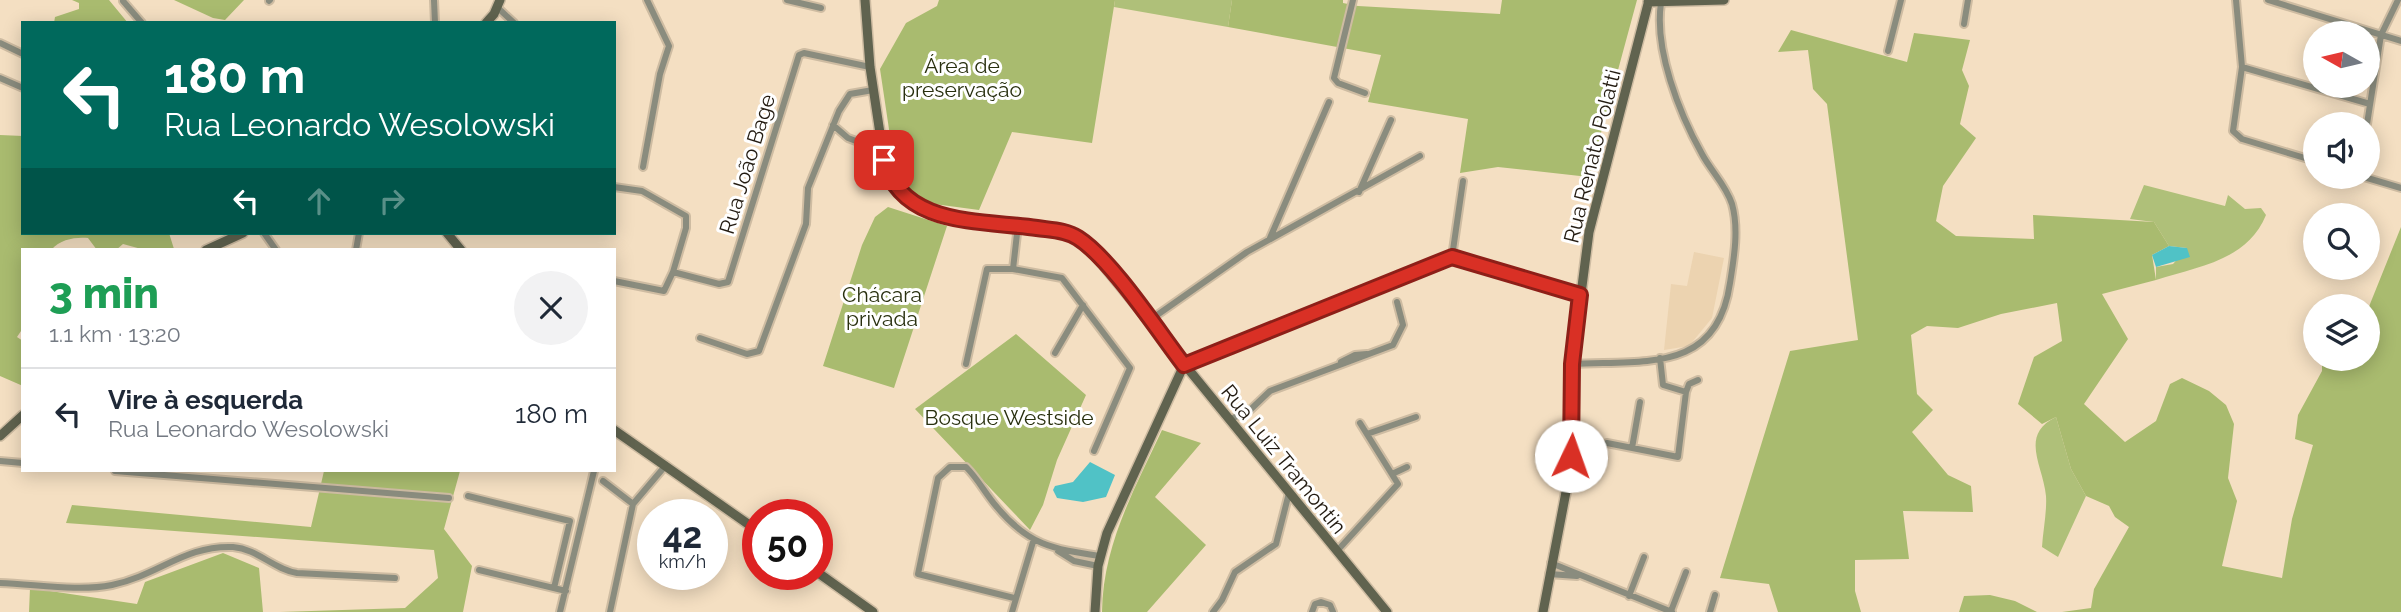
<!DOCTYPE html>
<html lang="pt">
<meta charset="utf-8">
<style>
:root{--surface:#fff;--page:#f2f2f3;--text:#1f2937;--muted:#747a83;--line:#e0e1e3}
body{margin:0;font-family:Raleway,sans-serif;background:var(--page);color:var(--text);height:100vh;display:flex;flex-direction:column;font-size:26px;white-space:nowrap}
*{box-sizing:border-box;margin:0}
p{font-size:23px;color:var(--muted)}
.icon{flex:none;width:38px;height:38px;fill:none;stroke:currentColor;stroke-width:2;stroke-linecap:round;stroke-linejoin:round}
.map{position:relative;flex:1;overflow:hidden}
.side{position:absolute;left:21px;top:248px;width:595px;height:224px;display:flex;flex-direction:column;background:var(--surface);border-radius:0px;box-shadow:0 4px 18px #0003}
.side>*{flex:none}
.top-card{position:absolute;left:21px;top:21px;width:595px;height:214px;border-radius:0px;box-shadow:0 4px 18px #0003;background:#00695c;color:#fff;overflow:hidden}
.needle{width:46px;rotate:278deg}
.fabs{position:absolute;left:2303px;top:21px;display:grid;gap:14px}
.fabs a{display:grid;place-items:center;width:77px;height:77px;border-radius:50%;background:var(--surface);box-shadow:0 4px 18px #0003;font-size:35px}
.speed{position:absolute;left:637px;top:499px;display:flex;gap:14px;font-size:35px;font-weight:700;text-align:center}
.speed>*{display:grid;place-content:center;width:91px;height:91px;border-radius:50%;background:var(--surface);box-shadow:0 4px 18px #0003;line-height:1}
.speed small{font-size:18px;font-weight:400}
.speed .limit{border:10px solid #d22;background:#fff;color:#111}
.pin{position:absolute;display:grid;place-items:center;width:60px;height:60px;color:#fff;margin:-30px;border-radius:14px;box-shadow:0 4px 10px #0006}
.me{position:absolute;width:77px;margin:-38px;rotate:3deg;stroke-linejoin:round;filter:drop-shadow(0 0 5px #0008)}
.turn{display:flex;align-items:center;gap:24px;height:147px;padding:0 28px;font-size:32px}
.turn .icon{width:91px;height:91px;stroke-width:2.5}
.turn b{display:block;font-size:49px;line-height:60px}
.lanes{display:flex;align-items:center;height:66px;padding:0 28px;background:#0003;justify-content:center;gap:35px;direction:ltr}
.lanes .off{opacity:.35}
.round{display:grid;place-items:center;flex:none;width:74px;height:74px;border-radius:37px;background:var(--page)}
.summary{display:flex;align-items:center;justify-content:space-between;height:119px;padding:0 28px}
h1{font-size:42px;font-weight:800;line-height:52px;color:#1e9e55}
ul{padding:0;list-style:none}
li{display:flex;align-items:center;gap:21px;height:91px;padding:0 28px;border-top:2px solid var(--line)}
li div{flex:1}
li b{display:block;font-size:26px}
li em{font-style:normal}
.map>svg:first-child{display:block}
</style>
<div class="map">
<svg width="2401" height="612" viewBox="0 0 2401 612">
<rect width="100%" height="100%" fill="#f4dfc2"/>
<path fill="#ecd3b0" d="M 1694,252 L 1724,258 L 1712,318 L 1689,346 L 1664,350 L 1671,284 L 1687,286 Z"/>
<path fill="#afc079" d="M 1115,0 L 1232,0 L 1228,27 L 1114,7 Z
M 2144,185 L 2225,206 L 2228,195 L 2245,209 L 2261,208 L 2266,215 C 2247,261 2199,266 2156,280 L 2156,267 L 2173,264 L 2187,248 L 2169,246 L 2154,222 L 2130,219 Z
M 2056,417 L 2071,469 L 2086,496 L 2058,557 L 2042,547 C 2043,531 2047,512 2046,496 C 2043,465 2019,435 2056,417 Z"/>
<path fill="#a9bb6f" d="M 72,0 L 109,0 L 128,23 L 54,23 L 55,17 L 79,9 L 79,3 Z
M 174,0 L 244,0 L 225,20 L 213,18 Z
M 939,0 L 1115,0 L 1092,143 L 1012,132 L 979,210 L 934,204 L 907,192 L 896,176 L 880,69 L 906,23 L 937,6 Z
M 1232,0 L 1343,0 L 1343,3 L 1358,6 L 1500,14 L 1502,0 L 1637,0 L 1589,177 L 1498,167 L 1460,173 L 1468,119 L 1368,102 L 1381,55 L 1228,27 Z
M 1791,30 L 1907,62 L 1914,33 L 1970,40 L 1962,70 L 1969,86 L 1960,124 L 1976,138 L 1943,186 L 1936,221 L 1956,236 L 2034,239 L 2033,215 L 2154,222 L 2169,246 L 2152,255 L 2156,280 L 2102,294 L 2128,339 L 2084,404 L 2125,442 L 2156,421 L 2170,384 L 2182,378 L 2209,391 L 2226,405 L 2234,424 L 2228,478 L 2237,501 L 2222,566 L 2282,578 L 2292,519 L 2313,445 L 2295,439 L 2298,415 L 2322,371 L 2322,359 L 2368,359 L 2368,309 L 2401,227 L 2401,612 L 2062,612 L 2091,608 L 2094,589 L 2129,527 L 2115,517 L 2109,506 L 2086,496 L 2071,469 L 2056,417 L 2042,424 L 2018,404 L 2034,357 L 2062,341 L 2057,303 L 2001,314 L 1958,328 L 1927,326 L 1911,335 L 1917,394 L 1933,410 L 1912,432 L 1948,475 L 1971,486 L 1973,512 L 1903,511 L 1909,559 L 1855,560 L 1855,591 L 1861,612 L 1778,612 L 1769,584 L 1720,578 L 1790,351 L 1858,340 L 1827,104 L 1813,89 L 1808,50 L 1778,52 Z
M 0,135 L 23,136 L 23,233 L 169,233 L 174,249 L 145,250 L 123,244 L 116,250 L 97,250 L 88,238 C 75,237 61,239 51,250 L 23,250 L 23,328 L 17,337 L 23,341 L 23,386 L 0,376 Z
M 888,207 L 947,226 L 894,388 L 823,366 L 862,245 L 875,217 Z
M 1016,334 L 1086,395 L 1057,460 L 1043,505 L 1030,530 L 915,409 Z
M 1162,430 L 1201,443 L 1155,497 L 1206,545 L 1147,612 L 1102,612 C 1103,545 1134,490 1162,430 Z
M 324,471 L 460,471 L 444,529 L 472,566 L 463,612 L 280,612 L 405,608 L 438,578 L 434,550 L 66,523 L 72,505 L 311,527 Z
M 223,553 L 259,568 L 263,612 L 29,612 L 30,588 L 137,604 L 145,582 Z
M 1990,595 L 2015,601 L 2037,612 L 1959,612 L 1964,596 Z"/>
<path fill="#50c2c6" d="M 2169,246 L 2187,248 L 2190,257 L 2156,267 L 2152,255 Z
M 1090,462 L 1115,475 L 1106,497 L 1083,502 L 1057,498 L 1053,490 L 1055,486 L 1073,482 Z"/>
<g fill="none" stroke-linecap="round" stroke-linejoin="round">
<defs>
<path id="street" d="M 434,0 L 435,23
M 787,0 L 821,8
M 1353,0 L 1334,78 L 1338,83 L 1365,93
M 2236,0 L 2242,67 L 2233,131 L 2242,139 L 2315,161
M 2268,0 L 2401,41
M 123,1 L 142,23
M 269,1 L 270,0
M 498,8 L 514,23
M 1964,24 L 1968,0
M 0,43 L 23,54
M 1888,51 L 1901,0
M 2242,67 L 2370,104
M 0,78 L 23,88
M 2367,124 L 2381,35 L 2398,0
M 833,125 L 848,138 L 864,144
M 643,167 L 660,74 L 669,46 L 647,0
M 2364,177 L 2401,188
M 614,187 L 642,191 L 686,216 L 686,228 L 673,272
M 1359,192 L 1391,120
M 264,233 L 276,250
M 1270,238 L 1329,102
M 356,250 L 359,233
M 1452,257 L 1463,181
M 1013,269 L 1018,225
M 614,281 L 664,291 L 673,272 L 719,284 L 728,282 L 799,55 L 804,53 L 870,67
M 1150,320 L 1247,252 L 1420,156
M 700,338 L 747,354 L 759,351 L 806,224 L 808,188 L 839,111 L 850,94 L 873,90
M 1055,353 L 1083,305
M 1341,362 L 1355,355 L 1367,354
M 966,364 L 987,269 L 1013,269 L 1062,278 L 1130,368 L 1094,451
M 1572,364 C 1644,360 1717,374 1730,283 C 1734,258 1739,229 1732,204 C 1726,185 1711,171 1702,154 C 1679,113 1654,49 1661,3
M 1184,365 L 1447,258 L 1463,259 L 1580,295
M 1686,392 L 1689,384 L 1698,380
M 1229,420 L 1250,410 L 1270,391 L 1393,345 L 1403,325 L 1397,302
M 1367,434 L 1416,417
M 1607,443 L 1678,457 L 1686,392 L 1663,385 L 1660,358
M 1632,448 L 1640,402
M 0,461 L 23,463
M 115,471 L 449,498
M 1392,474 L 1407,467
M 603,481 L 633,504
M 468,496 L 570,521 L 554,588
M 1058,551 L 1074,561 L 1098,566
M 1337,551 L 1398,484 L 1360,423
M 1551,563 L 1672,612
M 479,570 L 566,591
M 1549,574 L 1577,576
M 0,583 C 35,584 78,592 112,585 C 159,575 185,545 233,547 C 258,549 273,569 297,573 L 395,578
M 1629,596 L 1644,557
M 1014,598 L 918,574 L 938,478 L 950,467 L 966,467 C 978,479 985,493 996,506 C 1028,545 1052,549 1100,556
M 1671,611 L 1686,572
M 560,612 L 594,471
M 610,612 L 633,504 L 666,465
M 1012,612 L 1033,542
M 1213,612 L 1222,600 L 1235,572 L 1276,544 L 1289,493
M 1312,612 L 1315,604 L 1321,602 L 1330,605 L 1333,612
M 1710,612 L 1715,595"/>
<path id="secondary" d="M 865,0 L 870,67 L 884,160 L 897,190 L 913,204 L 935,214 L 1055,230 L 1071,234 L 1086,244 L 1387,612
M 1648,2 L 1724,0
M 486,23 L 494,14 L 500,0
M 447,233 L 461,250
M 206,250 L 243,233
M 614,430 L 758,531
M 0,436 L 23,415
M 817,572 L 873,612
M 1095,612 L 1098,566 L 1107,533 L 1184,365
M 1543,612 L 1570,471 L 1574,424 L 1572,364 L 1589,232 L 1649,0"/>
</defs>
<use href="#street" stroke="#cebca2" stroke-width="10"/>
<use href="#secondary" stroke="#cebca2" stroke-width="12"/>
<use href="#street" stroke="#8a8c7e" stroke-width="6"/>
<use href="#secondary" stroke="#60634f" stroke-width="9"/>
</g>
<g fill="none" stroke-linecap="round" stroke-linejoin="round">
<defs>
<path id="route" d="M 884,160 C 901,227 981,220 1037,228 C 1050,230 1066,230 1078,238 C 1111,259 1158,331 1184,365 L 1452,257 L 1580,295 L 1572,364 L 1571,456"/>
</defs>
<use href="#route" stroke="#8d1f18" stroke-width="18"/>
<use href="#route" stroke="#d93025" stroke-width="12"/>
</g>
<g text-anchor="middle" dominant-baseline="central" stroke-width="6" stroke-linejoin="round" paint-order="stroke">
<g font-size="21" fill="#29300f" stroke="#fff">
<text x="962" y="65">Área de<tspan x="962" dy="24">preservação</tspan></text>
<text x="882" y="294">Chácara<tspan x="882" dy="24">privada</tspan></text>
<text x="1009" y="417">Bosque Westside</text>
</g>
<g font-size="21" fill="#231b11" stroke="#fff">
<text transform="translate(1592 156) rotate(-76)">Rua Renato Polatti</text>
<text transform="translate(747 164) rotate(-73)">Rua João Bage</text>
<text transform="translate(1284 459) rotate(51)">Rua Luiz Tramontin</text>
</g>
</g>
</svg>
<div class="fabs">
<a><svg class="needle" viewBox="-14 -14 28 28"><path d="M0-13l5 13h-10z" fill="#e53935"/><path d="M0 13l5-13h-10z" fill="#747a83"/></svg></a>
<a><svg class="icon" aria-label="sound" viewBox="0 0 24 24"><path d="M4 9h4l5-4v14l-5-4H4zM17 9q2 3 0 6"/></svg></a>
<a><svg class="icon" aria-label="search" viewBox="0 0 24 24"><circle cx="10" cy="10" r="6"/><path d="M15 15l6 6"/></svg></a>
<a><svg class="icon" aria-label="layers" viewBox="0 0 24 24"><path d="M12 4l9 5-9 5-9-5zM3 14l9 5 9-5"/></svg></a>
</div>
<div class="speed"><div>42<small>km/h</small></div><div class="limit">50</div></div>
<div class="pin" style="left:884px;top:160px;background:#d93025"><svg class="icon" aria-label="arrive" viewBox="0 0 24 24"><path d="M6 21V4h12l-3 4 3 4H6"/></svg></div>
<svg class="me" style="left:1571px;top:456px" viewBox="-20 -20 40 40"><circle r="19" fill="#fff"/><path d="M0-13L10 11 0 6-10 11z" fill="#d93025"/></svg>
<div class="top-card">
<div class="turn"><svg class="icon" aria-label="left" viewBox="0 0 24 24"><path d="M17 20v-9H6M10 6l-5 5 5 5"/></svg><div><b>180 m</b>Rua Leonardo Wesolowski</div></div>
<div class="lanes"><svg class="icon" aria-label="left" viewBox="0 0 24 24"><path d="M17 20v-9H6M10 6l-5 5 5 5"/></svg><svg class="icon off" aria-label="ahead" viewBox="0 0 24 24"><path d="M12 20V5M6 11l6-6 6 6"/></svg><svg class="icon off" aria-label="right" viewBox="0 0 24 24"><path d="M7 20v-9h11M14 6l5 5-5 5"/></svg></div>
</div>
<section class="side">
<div class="summary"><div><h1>3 min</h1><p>1.1 km · 13:20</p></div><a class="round"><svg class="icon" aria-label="close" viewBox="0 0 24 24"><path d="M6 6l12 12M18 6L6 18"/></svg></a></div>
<ul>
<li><svg class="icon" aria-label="left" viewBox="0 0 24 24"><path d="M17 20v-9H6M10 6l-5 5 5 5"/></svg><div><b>Vire à esquerda</b><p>Rua Leonardo Wesolowski</p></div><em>180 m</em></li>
</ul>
</section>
</div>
